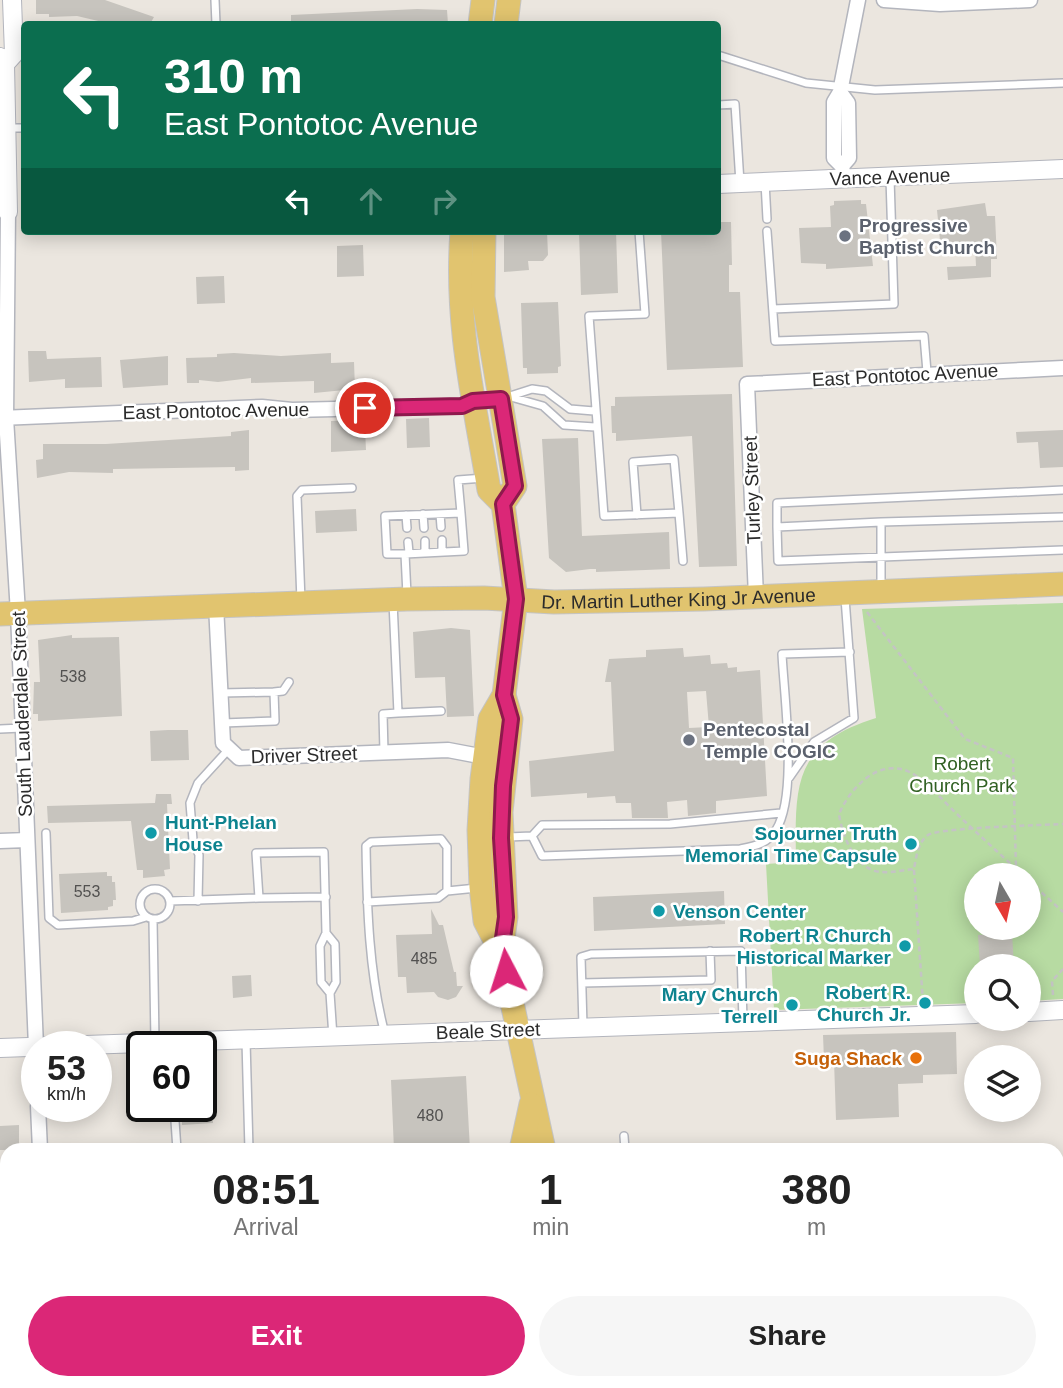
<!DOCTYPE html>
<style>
:root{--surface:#fff;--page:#f6f6f6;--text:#222;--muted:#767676;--accent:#db2777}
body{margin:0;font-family:Helvetica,sans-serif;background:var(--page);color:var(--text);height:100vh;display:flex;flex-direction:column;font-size:26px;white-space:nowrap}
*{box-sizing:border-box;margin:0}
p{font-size:23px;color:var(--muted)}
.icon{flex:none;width:38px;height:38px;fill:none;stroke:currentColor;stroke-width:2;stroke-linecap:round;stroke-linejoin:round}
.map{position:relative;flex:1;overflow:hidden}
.sheet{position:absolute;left:0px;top:1143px;width:1064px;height:247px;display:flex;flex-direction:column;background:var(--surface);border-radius:21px 21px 0 0;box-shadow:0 4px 18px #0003}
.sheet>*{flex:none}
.guide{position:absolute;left:21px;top:21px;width:700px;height:214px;border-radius:7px;box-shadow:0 4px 18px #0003;background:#0b6e4f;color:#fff;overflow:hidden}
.needle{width:46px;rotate:171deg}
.controls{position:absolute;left:964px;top:863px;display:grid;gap:14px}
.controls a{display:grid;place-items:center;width:77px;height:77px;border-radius:50%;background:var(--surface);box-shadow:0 4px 18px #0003;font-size:35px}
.speed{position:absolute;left:21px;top:1031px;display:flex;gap:14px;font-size:35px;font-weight:700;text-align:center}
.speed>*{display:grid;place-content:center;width:91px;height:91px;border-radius:50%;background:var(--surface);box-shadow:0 4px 18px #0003;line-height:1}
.speed small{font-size:18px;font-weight:400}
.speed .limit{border:4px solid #111;border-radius:10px;background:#fff;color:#111}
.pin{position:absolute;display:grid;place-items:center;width:60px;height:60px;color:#fff;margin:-30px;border:4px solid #fff;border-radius:50%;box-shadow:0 2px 7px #0007}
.me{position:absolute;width:77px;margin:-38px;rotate:355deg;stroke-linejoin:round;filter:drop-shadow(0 0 5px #0008)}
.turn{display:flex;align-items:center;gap:24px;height:147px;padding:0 28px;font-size:32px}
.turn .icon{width:91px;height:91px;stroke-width:2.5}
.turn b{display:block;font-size:49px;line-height:60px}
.lanes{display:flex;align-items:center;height:66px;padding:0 28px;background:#0003;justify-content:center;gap:35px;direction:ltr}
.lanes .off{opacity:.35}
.eta{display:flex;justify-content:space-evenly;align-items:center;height:119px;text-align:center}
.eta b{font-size:42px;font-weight:700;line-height:49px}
.cta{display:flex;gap:14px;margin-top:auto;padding:14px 28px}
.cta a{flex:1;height:80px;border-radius:42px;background:var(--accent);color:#fff;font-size:28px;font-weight:700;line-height:80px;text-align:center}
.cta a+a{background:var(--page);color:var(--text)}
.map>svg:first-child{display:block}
</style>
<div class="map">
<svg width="1063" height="1388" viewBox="0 0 1063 1388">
<rect width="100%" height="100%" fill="#ebe6df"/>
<path fill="#b7dba2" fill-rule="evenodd" d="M 1063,603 L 1063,999 L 1029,1001 L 1029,966 L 976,966 L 976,1003 L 774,1010 L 766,864 L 796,862 C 795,786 792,744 876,718 L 862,609 ZM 976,875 L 1029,875 L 1029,928 L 976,928 Z"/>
<path fill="#c7c4be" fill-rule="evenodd" d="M 36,0 L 105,0 L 154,17 L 150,24 L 111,24 L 77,16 L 49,17 L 49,14 L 36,14 Z
M 417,9 L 447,10 L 448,24 L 291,24 L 291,15 Z
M 861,200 L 861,204 L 866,204 L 873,266 L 826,269 L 826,264 L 801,263 L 799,228 L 831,227 L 830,206 L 834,205 L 834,201 Z
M 985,203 L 987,216 L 995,216 L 997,259 L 991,259 L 991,277 L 948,280 L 947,267 L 976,266 L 975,245 L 951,245 L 951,249 L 941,250 L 937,210 Z
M 718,222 L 731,222 L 732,265 L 729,265 L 729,292 L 740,292 L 743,367 L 667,370 L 661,231 L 718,231 Z
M 504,231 L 547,231 L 548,255 L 543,261 L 528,261 L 529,270 L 504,272 Z
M 579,231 L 616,231 L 618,293 L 581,295 Z
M 363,245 L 364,276 L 337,277 L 337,246 Z
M 224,276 L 225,303 L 197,304 L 196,277 Z
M 558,302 L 561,366 L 558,367 L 558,373 L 527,374 L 527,368 L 523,368 L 521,303 Z
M 28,351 L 46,351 L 47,359 L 101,357 L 102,387 L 65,388 L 65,379 L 29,382 Z
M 234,353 L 281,356 L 331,353 L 331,363 L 354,362 L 355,389 L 314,393 L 314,381 L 251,383 L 251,378 L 218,382 L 199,380 L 199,383 L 187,383 L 186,358 L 217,357 L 217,354 Z
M 168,356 L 168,385 L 123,388 L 120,360 Z
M 732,394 L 737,566 L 699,567 L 692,436 L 616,441 L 616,433 L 612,433 L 611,406 L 615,406 L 615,397 Z
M 429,418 L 430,447 L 407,448 L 406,419 Z
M 358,420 L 365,429 L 366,450 L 331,452 L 331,421 Z
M 249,430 L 249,470 L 235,471 L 235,467 L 113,469 L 113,473 L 69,472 L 37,478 L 36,460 L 43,459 L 43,444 L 106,444 L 231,436 L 231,432 Z
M 1063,430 L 1063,467 L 1040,468 L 1038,442 L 1017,443 L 1016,432 Z
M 578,438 L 582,536 L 669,532 L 670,569 L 596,572 L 596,569 L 590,569 L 566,572 L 549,558 L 542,439 Z
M 356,509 L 357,531 L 316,533 L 315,511 Z
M 451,628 L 470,630 L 474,716 L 447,717 L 445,677 L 415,678 L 413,632 Z
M 72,635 L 72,638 L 119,637 L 122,716 L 38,721 L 38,714 L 33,714 L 34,682 L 40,682 L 38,640 Z
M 683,648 L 684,657 L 710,655 L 711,664 L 727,663 L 728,668 L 737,667 L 737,672 L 760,670 L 767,796 L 716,801 L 716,813 L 688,816 L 687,800 L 667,802 L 668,818 L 632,818 L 631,803 L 616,803 L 615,796 L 587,798 L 587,793 L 531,797 L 529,761 L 614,751 L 611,682 L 605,682 L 609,659 L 646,657 L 646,650 ZM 706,691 L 709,727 L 689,728 L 687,692 Z
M 168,730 L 188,730 L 189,760 L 151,761 L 150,731 Z
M 156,794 L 171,794 L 172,804 L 167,804 L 170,869 L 164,870 L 165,876 L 143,878 L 143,870 L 137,870 L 131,821 L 48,823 L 47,806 L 155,803 Z
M 107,872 L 107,876 L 112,876 L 112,882 L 115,882 L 116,900 L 113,900 L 113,906 L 108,907 L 108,910 L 61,913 L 59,874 Z
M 724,891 L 725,924 L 594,931 L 593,897 Z
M 431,909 L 439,925 L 443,925 L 454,972 L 456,972 L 457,986 L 463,986 L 456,997 L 448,1000 L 438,997 L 434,992 L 407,993 L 406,977 L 398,977 L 396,935 L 432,934 Z
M 1012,933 L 1014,966 L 980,966 L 978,935 Z
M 251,975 L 252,996 L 233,998 L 232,976 Z
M 956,1032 L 957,1074 L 923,1075 L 923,1083 L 898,1084 L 899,1117 L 836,1120 L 834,1060 L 824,1060 L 823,1035 Z
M 201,1072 L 211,1072 L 213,1123 L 182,1125 L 181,1106 L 201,1106 Z
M 466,1076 L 470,1150 L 394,1150 L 391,1080 Z
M 19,1125 L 19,1150 L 0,1150 L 0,1126 Z"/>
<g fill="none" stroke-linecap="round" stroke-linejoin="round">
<defs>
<path id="service" d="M 215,0 L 216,24
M 718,55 L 806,83 L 875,90 L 1063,83
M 718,105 L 735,104 L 740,183
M 9,128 L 24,128
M 765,182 L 767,219
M 639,231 L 645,314 L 589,316 L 604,516 L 679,513 L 683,561
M 767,231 L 775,341 L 924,336 L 927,372
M 773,309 L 894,304 L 890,178
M 511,397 L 543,406 L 564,425 L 595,427
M 477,401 L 501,399 L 532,389 L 546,391 L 570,409 L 594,411
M 461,513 L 458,480 L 484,478
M 423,514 L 424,528
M 440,514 L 441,527
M 406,515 L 407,528
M 637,515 L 633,462 L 674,459 L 679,513
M 881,522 L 777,527 L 778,561 L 1063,550
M 777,527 L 777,503 L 1063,490
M 442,540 L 442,552
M 425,541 L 425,553
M 408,542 L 409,553
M 405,554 L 464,551 L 461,513 L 385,516 L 387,554 L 405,554 L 407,595
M 881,588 L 881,522 L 1063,517
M 301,601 L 297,496 L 302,490 L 352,488
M 274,692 L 283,691 L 289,682
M 221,693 L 274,692 L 275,721 L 223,723
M 398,713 L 441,711
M 0,729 L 22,728
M 384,752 L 383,714 L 398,713 L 393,602
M 789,778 L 814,742 L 854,718 L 845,598
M 46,833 L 49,918 L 58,925 L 133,921 L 146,917
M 532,836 L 542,856 L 740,849 C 755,846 767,844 776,830 C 798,795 784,696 782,654 L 850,652
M 505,837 L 532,836 L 542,825 L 670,824 L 781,813
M140 904a15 15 0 1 1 30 0a15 15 0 1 1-30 0Z
M 447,891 L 477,888
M 326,897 L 259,898 L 256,853 L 324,852 L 326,933 L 320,946 L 321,982 L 330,993
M 170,901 L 259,898
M 198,901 L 199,855 L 193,840 L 190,803 L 198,783 L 229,749
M 367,902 L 438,898 L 447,891 L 447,847 L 441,839 L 371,842 L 366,846 C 367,908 369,974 385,1034
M 153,920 L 155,1042
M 326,933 L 335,944 L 336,982 L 330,993 L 333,1037
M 582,983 L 711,980 L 710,951
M 583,1026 L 581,957 L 591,954 L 741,951 L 743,1021
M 246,1041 L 249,1150
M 174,1106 L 177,1150
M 624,1136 L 625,1150
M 404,1382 L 406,1388
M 177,1388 L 177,1382
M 227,1388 L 228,1382
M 301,1388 L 302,1382
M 381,1388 L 382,1382
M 472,1388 L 473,1382"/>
<path id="minor" d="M 884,0 L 940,4 L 1030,0
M 840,92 L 848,103 L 849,158 L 842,166
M 844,179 L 842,166 L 834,158 L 834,102 L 840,92 L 858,0
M 8,212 L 6,418 L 18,613 L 37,1071
M 0,418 L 262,407 L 292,410 L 462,406 L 473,401
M 756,597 L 747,384 L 1063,368
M 216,605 L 223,743 L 239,758 L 448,750 L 485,757
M 0,841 L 27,840
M 38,1106 L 40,1150
M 1057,1290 L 1063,1291
M 48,1382 L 48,1388"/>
<path id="tertiary" d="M 0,57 L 5,64 L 8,212
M 5,64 L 14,54 L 12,0
M 718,184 L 1063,169
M 1029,1012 L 1063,1010
M 0,1048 L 976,1014"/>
<g id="primary">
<path d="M 480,24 L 483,0"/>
<path d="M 506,24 L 509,0"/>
<path d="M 462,231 C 455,324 474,400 489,490 L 503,504 L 516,599 L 504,695 L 490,719 L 482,779 L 479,830 L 481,887 L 485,921 L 501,952 L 544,1150"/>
<path d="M 484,231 L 483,297 L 515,486 L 503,504"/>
<path id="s1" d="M 0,614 L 407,599 L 484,598 L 554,602 L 704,599 L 1063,584"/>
<path d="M 501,952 L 506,917 L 501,812 L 511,719 L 504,695"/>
<path d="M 521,1150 L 531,1104"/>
<path d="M 0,1385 L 19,1388"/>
<path d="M 493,1388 L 494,1382"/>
<path d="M 516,1388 L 517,1382"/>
<path d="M 535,1388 L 536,1382"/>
<path d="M 557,1388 L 557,1382"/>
</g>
</defs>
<use href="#service" stroke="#b3b5bd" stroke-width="10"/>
<use href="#minor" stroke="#b3b5bd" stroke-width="17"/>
<use href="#tertiary" stroke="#b3b5bd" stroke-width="20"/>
<use href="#primary" stroke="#c4c4c4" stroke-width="25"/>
<path stroke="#c4c4c4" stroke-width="2.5" stroke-dasharray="5 3.5" stroke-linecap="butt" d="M 867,612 L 965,739 L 1013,758 L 1016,868
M 914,870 L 923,1003
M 1023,875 C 1001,855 980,836 959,816 C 945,803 931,786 915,775 C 882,754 851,786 839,814 C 842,835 855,870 881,872 C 891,873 903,870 914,869 C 916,858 918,842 928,835 C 937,828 1043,825 1063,824
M 1029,881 L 1063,912
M 1053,995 L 1052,981 L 1063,969"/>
<use href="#service" stroke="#fff" stroke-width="7"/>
<use href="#minor" stroke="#fff" stroke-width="14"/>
<use href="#tertiary" stroke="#fff" stroke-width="18"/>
<use href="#primary" stroke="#e1c46f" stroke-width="23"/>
</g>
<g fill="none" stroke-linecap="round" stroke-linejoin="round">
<defs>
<path id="route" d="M 365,408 L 462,406 L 473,401 L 501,399 L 515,486 L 503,504 L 516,599 L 504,695 L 511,719 L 503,786 L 501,838 L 506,917 L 501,952 L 506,971"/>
</defs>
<use href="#route" stroke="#8e194d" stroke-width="18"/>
<use href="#route" stroke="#db2777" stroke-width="12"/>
</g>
<g fill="#6b7280" stroke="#fff" stroke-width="2.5">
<circle cx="845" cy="236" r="7"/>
<circle cx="689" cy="740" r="7"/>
</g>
<g fill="#0f9aa8" stroke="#fff" stroke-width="2.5">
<circle cx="151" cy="833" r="7"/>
<circle cx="911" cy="844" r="7"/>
<circle cx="659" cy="911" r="7"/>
<circle cx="905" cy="946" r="7"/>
<circle cx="925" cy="1003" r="7"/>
<circle cx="792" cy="1005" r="7"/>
</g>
<circle fill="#e8710a" stroke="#fff" stroke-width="2.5" cx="916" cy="1058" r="7"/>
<g text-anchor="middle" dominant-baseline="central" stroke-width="5" stroke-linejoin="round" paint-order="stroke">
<g font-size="16" fill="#525150">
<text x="73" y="676">538</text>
<text x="87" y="891">553</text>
<text x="424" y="958">485</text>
<text x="430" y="1115">480</text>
</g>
<g font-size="19" fill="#2b2b2b" stroke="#fff">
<text transform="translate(890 177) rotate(-2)">Vance Avenue</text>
<text transform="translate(905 375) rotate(-3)">East Pontotoc Avenue</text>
<text transform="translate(216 411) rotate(-1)">East Pontotoc Avenue</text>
<text transform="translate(752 490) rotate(-92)">Turley Street</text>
<text stroke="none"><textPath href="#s1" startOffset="679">Dr. Martin Luther King Jr Avenue</textPath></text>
<text transform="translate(22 714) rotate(-92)">South Lauderdale Street</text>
<text transform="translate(304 755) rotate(-2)">Driver Street</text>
<text transform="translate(488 1031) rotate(-2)">Beale Street</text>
</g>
<g font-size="19" font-weight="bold" fill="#5b616d" stroke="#fff" text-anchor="start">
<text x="859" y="225">Progressive<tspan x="859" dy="22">Baptist Church</tspan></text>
<text x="703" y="729">Pentecostal<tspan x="703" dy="22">Temple COGIC</tspan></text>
</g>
<g font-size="19" fill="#316123" stroke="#fff">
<text x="962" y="763">Robert<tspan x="962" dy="22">Church Park</tspan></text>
</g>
<g font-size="19" font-weight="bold" fill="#0d838f" stroke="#fff" text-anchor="end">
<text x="165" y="822" text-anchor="start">Hunt-Phelan<tspan x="165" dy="22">House</tspan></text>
<text x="897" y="833">Sojourner Truth<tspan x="897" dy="22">Memorial Time Capsule</tspan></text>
<text x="673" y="911" text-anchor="start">Venson Center</text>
<text x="891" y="935">Robert R Church<tspan x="891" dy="22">Historical Marker</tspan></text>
<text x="911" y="992">Robert R.<tspan x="911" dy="22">Church Jr.</tspan></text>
<text x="778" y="994">Mary Church<tspan x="778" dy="22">Terrell</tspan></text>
</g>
<g font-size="19" font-weight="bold" fill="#c56008" stroke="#fff" text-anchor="end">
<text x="902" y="1058">Suga Shack</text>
</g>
</g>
</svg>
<div class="controls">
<a><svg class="needle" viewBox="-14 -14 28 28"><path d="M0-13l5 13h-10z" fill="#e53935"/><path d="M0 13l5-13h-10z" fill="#767676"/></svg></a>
<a><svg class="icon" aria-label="search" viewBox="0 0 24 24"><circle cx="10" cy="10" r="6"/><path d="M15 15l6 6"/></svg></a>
<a><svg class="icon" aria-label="layers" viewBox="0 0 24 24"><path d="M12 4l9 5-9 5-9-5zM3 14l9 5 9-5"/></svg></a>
</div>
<div class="speed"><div>53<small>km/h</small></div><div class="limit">60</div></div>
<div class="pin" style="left:365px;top:408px;background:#d93025"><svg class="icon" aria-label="arrive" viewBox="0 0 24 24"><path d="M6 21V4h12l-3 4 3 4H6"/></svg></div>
<svg class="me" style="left:506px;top:971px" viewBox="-20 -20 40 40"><circle r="19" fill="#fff"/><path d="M0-13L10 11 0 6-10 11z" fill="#db2777"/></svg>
<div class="guide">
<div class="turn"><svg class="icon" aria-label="left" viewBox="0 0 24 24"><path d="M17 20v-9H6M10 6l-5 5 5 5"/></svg><div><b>310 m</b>East Pontotoc Avenue</div></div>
<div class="lanes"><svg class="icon" aria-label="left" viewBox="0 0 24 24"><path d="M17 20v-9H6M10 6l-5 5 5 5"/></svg><svg class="icon off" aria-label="ahead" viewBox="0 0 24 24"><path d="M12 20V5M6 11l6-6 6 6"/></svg><svg class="icon off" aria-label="right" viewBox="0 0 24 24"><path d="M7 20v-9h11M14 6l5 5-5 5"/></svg></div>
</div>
<section class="sheet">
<div class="eta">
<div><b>08:51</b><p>Arrival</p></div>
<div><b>1</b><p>min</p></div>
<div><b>380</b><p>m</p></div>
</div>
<div class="cta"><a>Exit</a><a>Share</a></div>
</section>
</div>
